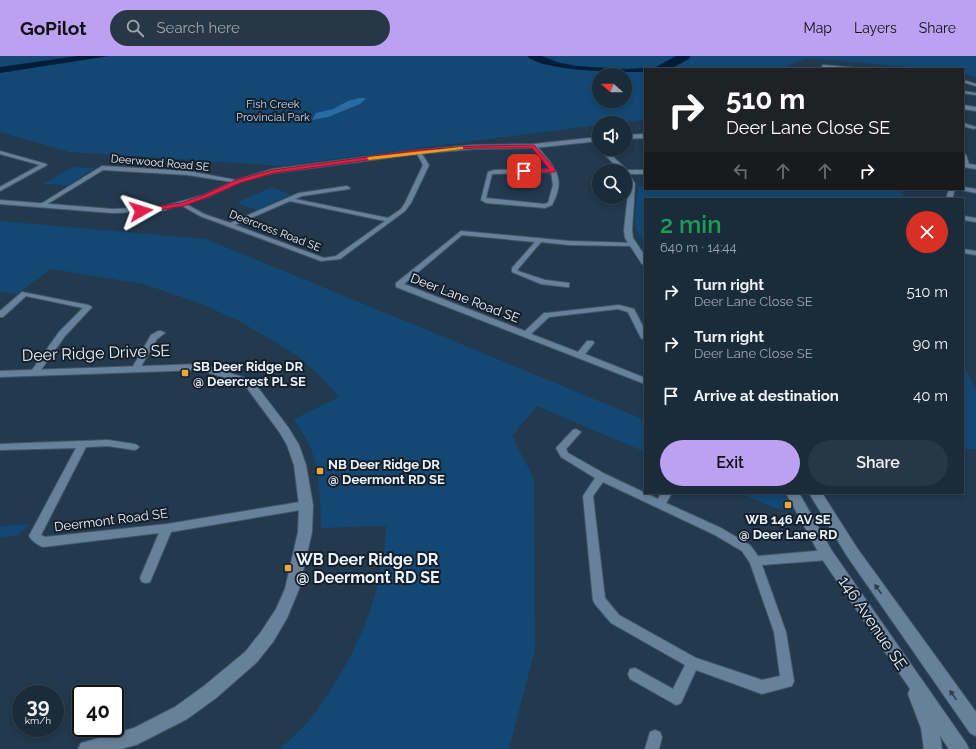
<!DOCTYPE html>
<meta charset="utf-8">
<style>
:root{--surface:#1a2b3a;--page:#273745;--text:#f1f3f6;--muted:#9fa7af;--line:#384754;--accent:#bca0f2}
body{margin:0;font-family:Raleway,sans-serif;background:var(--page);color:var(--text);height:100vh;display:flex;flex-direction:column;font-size:15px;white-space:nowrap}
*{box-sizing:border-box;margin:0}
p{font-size:13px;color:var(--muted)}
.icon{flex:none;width:22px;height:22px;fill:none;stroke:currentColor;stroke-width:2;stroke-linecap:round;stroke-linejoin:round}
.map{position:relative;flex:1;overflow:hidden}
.side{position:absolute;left:644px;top:142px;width:320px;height:296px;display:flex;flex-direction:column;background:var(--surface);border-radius:0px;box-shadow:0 2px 6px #0003,0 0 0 1px var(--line)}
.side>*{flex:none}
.guide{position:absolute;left:644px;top:12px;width:320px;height:122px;border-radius:0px;box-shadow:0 2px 6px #0003,0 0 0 1px var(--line);background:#202124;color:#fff;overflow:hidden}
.needle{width:26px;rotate:291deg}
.buttons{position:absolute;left:592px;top:12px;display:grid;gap:8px}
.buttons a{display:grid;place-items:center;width:40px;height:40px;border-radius:50%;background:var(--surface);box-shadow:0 2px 6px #0003,0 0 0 1px var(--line);font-size:20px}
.speed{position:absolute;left:12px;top:629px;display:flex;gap:8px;font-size:20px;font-weight:700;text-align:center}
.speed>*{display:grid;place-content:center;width:52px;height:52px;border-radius:50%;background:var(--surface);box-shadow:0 2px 6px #0003,0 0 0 1px var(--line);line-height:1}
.speed small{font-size:10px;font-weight:400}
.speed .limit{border:2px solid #111;border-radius:6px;background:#fff;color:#111}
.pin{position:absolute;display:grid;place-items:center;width:34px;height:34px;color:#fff;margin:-17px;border-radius:8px;box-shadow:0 2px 6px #0006}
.me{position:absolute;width:44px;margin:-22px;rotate:84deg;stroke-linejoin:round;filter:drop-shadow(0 0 3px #0008)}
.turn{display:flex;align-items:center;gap:14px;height:84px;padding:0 16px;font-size:18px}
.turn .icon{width:52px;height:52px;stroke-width:2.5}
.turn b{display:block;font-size:28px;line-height:34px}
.lanes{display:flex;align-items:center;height:38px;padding:0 16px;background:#0003;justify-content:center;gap:20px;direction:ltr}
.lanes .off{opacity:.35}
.round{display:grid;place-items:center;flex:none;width:42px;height:42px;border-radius:21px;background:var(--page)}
.overview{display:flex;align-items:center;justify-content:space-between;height:68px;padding:0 16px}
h1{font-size:24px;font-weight:600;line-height:30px;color:#1e9e55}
.primary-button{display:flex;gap:8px;margin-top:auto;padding:8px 16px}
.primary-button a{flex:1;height:46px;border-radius:24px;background:var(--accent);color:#111;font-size:16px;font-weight:600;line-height:46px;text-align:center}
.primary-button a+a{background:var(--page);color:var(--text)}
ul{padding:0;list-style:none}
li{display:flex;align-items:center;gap:12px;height:52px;padding:0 16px}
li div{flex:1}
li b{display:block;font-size:15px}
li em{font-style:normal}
header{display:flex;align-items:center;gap:24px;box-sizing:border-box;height:56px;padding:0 20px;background:var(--accent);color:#111}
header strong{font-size:19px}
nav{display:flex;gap:22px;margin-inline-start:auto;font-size:14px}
.search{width:280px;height:36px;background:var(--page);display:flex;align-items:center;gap:10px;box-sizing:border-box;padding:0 14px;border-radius:22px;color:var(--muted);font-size:15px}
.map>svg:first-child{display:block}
</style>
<header>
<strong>GoPilot</strong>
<div class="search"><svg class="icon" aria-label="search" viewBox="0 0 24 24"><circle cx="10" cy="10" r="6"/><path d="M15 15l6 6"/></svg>Search here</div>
<nav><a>Map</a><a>Layers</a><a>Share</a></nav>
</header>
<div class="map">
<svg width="976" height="693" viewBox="0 0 976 693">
<rect width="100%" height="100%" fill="#22394e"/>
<path fill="#124873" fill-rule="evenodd" d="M 0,0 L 976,0 L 976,21 L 963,18 L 963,13 L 930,13 L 807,2 L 780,13 L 645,13 L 645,64 L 618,67 L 599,67 L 599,69 L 281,110 L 69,96 L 0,76 ZM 599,19 L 625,19 L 625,45 L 599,45 Z
M 72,111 L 95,112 L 69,129 L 43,128 Z
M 638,130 L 645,130 L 645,133 L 896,133 L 902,134 L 903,143 L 645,143 L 645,188 L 637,176 L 635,166 Z
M 272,131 L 290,139 L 257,154 L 236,147 Z
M 0,165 L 206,183 L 645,364 L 645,396 L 537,350 L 512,380 L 534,423 L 535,594 L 509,693 L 280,693 C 288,685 296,678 304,670 C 315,658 324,644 333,630 C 365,580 383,530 386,470 L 321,472 C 320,445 320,418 311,393 C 307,382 299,373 294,363 L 339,341 L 322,322 L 298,300 L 241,266 L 202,248 L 143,228 L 51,213 L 17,238 L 0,236 Z
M 963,307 L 976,334 L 976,393 L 963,393 Z
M 739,437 L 784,437 L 795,456 L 777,453 Z
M 30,468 L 18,479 L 0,482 L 0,470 Z"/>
<path fill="#296ca4" d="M 359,42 L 366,42 L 360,48 L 328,61 L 312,64 L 316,57 L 333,53 L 348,45 Z"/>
<path fill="#001e3a" d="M 77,0 L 109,0 L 0,17 L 0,11 Z
M 527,0 L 542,0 L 557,6 L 576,10 L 627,13 L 656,11 L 676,0 L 690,0 L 689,3 L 670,13 L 645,13 L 645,16 L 635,16 C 614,16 541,15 527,0 Z"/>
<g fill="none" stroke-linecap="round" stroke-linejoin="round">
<defs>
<path id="minor" d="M 823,9 L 856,12 L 858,13 L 822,11 Z
M 963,24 L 976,28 L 976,30 L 963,26 Z
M 963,35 L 976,37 L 976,39 L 963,37 Z
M 963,67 L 976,71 L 976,72 L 974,73 L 963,70 Z
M 534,89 C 538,91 542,96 545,100 C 560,117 563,128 552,149 L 545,152 L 486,147 L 481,144 L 488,116 L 494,114 L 550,113 L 532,90 ZM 551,116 L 553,129 L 548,147 L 544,148 L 486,142 L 492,118 Z
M 0,95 L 46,108 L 47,109 L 0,135 L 0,131 L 40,109 L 0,98 Z
M 416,95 L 420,95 L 429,109 L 411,147 L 405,155 L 340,203 L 321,205 L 200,160 L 179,148 L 184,147 L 204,158 L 230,167 L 299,137 L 347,130 L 350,132 L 349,133 L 302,140 L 295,143 L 388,162 L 401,153 L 405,147 L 423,109 L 416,96 ZM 290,145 L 385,165 L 336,200 L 324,202 L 235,169 Z
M 963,97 L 966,99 L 969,108 L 976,109 L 976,113 L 963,111 Z
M 102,110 L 188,115 L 241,125 L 238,127 L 188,119 L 103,114 L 44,150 L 39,149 Z
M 625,114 L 645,114 L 645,118 L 625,118 L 625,115 L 623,115 Z
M 963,131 L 976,133 L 976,137 L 961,134 L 960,133 L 963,133 Z
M 949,133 L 955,133 L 952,143 L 946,143 Z
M 963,160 L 976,162 L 976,166 L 963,164 Z
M 461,175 L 569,185 L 634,187 L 635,188 L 632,190 L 569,189 L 541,186 L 518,213 L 518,215 L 545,224 L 569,227 L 569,231 L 566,231 L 541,228 L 512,216 L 512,212 L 535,186 L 462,179 L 404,228 L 525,275 L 544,257 L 547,257 L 619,249 L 634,253 L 645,274 L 645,284 L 641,282 L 628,256 L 618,253 L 549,261 L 531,278 L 578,296 L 587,285 L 593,285 L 594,287 L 585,298 L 645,322 L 645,328 L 396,231 L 396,227 Z
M 963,193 L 976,195 L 976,199 L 963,197 Z
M 22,236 L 88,249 L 92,251 L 65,280 L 38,318 L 32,318 L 31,316 L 32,314 L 59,276 L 83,252 L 26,240 L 3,261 L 0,261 L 0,255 Z
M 158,275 L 161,275 L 165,277 L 157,283 L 139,314 L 133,314 L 132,312 L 151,279 Z
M 576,373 L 581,376 L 566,393 L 568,397 L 605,418 L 658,443 L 661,437 L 672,437 L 666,447 L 721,472 L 750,489 L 758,500 L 827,494 L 831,496 L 833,499 L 831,502 L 827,504 L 762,509 L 786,576 L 794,625 L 792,630 L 762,638 L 696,614 L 681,647 L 676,649 L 630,623 L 628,618 L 630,613 L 635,612 L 673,633 L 685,609 L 611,567 L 595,548 L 593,544 L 583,440 L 595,422 L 561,401 L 556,392 L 573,374 ZM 603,426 L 713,478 L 742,495 L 750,507 L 774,576 L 780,620 L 762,624 L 696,602 L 619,559 L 605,542 L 593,440 Z
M 108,384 L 134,388 L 137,389 L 139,391 L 137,393 L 134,394 L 108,390 L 86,391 L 41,479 L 45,481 L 167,468 L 306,445 L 310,446 L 311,449 L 310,452 L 306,453 L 171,476 L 150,526 L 146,527 L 142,526 L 140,522 L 159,477 L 43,491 C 38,489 32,485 29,480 L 76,392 L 0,394 L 0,388 Z
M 655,674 L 660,676 L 662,681 L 659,693 L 645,693 L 650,676 Z"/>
<path id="tertiary" d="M 963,49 L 976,51 L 976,55 L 963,53 Z
M 645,78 L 645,82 L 625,83 L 625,79 Z
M 599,81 L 599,85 L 534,92 L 474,93 L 418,98 L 274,117 L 240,126 L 208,141 L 161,155 L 112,157 L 0,148 L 0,144 L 112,153 L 161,151 L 204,139 L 236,124 L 273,113 L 418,94 L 474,89 L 534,88 Z
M 599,93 L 605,93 L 627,114 L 635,128 L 632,174 L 633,182 L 645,200 L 645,208 L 642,208 L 625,182 L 624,174 L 629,128 L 625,121 L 625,115 L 621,115 Z
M 201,308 L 252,324 L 288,371 L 299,389 L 306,409 L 313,449 L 312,476 L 299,533 L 287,562 L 273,586 L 257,606 L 216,642 L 187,663 L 136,689 L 120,693 L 78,693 L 81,687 L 134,672 L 175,651 L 204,630 L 245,596 L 261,576 L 276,553 L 285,533 L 298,476 L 299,449 L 294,409 L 287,389 L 280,377 L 244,328 L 200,314 L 0,321 L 0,315 Z
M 786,437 L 799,437 L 832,495 L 966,687 L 969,693 L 949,693 L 940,680 L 942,693 L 924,693 L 921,672 L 908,638 L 910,633 L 822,503 Z
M 809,437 L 822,437 L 857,492 L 976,656 L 976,680 L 970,677 L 847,500 Z"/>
</defs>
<use href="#minor" stroke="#435768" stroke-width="2"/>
<use href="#tertiary" stroke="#435768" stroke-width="2"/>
<use href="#minor" fill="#68819a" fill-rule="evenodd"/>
<use href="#tertiary" fill="#68819a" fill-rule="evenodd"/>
</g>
<defs><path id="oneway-solid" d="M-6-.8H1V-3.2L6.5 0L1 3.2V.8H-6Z"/></defs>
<g fill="#2e3c4b">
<use href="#oneway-solid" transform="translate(878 533) rotate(-125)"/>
<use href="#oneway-solid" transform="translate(953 639) rotate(-125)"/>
</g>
<path fill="#e11d48" stroke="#92132f" d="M 534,89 L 555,113 L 555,116 L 522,116 L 521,115 L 524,114 L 549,113 L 532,92 L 474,92 L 418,97 L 274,117 L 240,127 L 208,141 L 184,150 L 141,157 L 138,155 L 141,153 L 181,147 L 204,139 L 236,124 L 273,114 L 418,94 L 474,90 Z"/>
<path fill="#f59e0b" d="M 461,91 L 463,91 L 463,93 L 369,104 L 367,102 L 369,101 Z"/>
<g fill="#eea73d" stroke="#151f29" stroke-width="1.5">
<rect x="181" y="313" width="8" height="8" rx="2"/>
<rect x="316" y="411" width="8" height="8" rx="2"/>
<rect x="784" y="445" width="8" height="8" rx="2"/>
<rect x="284" y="508" width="8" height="8" rx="2"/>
</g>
<g text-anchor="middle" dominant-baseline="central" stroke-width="4" stroke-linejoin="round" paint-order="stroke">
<g font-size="11" fill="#bcddfd" stroke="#151f29">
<text x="273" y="48">Fish Creek<tspan x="273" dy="13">Provincial Park</tspan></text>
</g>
<g font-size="11" fill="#e9f4ff" stroke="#151f29">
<text transform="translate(160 107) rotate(5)">Deerwood Road SE</text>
<text transform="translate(275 175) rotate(21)">Deercross Road SE</text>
</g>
<g font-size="13" fill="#e9f4ff" stroke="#151f29">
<text transform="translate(465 242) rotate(21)">Deer Lane Road SE</text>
<text transform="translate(111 464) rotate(-7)">Deermont Road SE</text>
</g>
<g font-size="13" font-weight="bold" fill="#e9f4ff" stroke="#151f29" text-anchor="start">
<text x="193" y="310">SB Deer Ridge DR<tspan x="193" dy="15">@ Deercrest PL SE</tspan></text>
<text x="328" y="408">NB Deer Ridge DR<tspan x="328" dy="15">@ Deermont RD SE</tspan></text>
<text x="788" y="463" text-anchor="middle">WB 146 AV SE<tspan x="788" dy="15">@ Deer Lane RD</tspan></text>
</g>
<g font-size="16" fill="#e9f4ff" stroke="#151f29">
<text transform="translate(96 297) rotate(-2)">Deer Ridge Drive SE</text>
<text transform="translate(873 567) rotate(56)">146 Avenue SE</text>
</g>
<g font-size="16" font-weight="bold" fill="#e9f4ff" stroke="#151f29" text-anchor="start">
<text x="296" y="503">WB Deer Ridge DR<tspan x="296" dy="18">@ Deermont RD SE</tspan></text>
</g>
</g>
</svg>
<div class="buttons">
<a><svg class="needle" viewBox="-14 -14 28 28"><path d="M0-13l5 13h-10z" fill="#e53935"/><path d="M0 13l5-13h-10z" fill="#9fa7af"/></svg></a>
<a><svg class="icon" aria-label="sound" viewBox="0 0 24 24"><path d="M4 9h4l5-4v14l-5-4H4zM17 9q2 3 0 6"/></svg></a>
<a><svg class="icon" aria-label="search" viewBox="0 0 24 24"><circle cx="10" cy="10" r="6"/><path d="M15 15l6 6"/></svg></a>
</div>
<div class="speed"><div>39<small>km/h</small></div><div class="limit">40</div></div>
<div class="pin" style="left:524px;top:115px;background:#d93025"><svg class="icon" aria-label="arrive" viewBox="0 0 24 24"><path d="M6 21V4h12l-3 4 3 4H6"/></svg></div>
<svg class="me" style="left:141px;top:155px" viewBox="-20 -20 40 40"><path d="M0-17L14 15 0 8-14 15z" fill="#e11d48" stroke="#fff" stroke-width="4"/></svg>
<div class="guide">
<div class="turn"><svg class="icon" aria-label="right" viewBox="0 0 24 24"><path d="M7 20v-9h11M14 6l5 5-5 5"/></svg><div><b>510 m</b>Deer Lane Close SE</div></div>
<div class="lanes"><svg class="icon off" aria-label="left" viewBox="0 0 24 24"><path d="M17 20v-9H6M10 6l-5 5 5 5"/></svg><svg class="icon off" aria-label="ahead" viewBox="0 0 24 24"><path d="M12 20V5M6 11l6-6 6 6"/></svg><svg class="icon off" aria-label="ahead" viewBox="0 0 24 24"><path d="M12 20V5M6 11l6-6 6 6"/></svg><svg class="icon" aria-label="right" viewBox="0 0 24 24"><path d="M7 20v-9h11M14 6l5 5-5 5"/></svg></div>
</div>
<section class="side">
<div class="overview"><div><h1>2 min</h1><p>640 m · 14:44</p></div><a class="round" style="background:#d93025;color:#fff"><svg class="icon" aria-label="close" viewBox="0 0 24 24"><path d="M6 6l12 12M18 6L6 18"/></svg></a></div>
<ul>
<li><svg class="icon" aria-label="right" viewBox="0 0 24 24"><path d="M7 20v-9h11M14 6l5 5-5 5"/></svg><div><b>Turn right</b><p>Deer Lane Close SE</p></div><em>510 m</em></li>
<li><svg class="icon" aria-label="right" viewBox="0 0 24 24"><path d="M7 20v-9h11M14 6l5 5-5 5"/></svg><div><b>Turn right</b><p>Deer Lane Close SE</p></div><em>90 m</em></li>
<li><svg class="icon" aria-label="arrive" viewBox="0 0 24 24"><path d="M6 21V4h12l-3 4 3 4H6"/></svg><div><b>Arrive at destination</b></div><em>40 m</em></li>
</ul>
<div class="primary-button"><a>Exit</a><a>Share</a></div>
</section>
</div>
